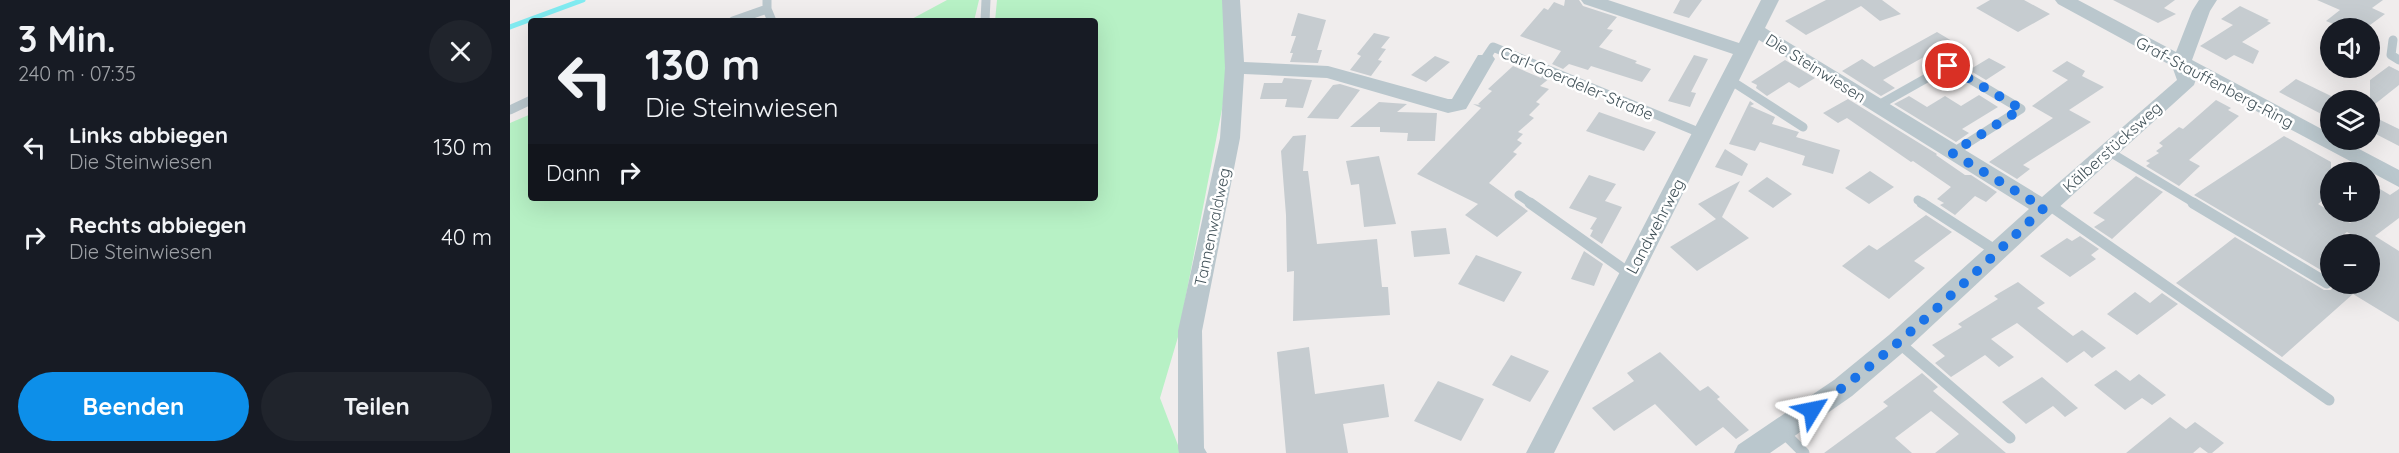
<!DOCTYPE html>
<html lang="de">
<meta charset="utf-8">
<style>
:root{--surface:#171b24;--page:#20242c;--text:#f1f3f6;--muted:#9ea1a6;--accent:#0d8fe9}
body{margin:0;font-family:Quicksand,sans-serif;background:var(--page);color:var(--text);height:100vh;display:flex;flex-direction:column;font-size:22px;white-space:nowrap}
*{box-sizing:border-box;margin:0}
p{font-size:20px;color:var(--muted)}
.icon{flex:none;width:33px;height:33px;fill:none;stroke:currentColor;stroke-width:2;stroke-linecap:round;stroke-linejoin:round}
.map{position:relative;flex:1;overflow:hidden}
.side{display:flex;flex-direction:column;background:var(--surface);width:510px}
.side>*{flex:none}
.banner{position:absolute;left:18px;top:18px;width:570px;height:183px;border-radius:6px;box-shadow:0 6px 24px #0002;background:#171b24;color:var(--text);overflow:hidden}
.controls{position:absolute;left:1810px;top:18px;display:grid;gap:12px}
.controls a{display:grid;place-items:center;width:60px;height:60px;border-radius:50%;background:var(--surface);box-shadow:0 6px 24px #0002;font-size:30px}
.pin{position:absolute;display:grid;place-items:center;width:51px;height:51px;color:#fff;margin:-26px;border:3px solid #fff;border-radius:50%;box-shadow:0 2px 6px #0007}
.me{position:absolute;width:66px;margin:-33px;rotate:55deg;stroke-linejoin:round;filter:drop-shadow(0 0 4px #0008)}
.turn{display:flex;align-items:center;gap:21px;height:126px;padding:0 18px;font-size:27px}
.turn .icon{width:78px;height:78px;stroke-width:2.5}
.turn b{display:block;font-size:42px;line-height:51px}
.then{display:flex;align-items:center;height:57px;padding:0 18px;background:#0003;gap:12px;font-size:22px}
.round{display:grid;place-items:center;flex:none;width:63px;height:63px;border-radius:32px;background:var(--page)}
.overview{display:flex;align-items:center;justify-content:space-between;height:102px;padding:0 18px}
h1{font-size:36px;font-weight:800;line-height:45px}
.primary-button{display:flex;gap:12px;margin-top:auto;padding:12px 18px}
.primary-button a{flex:1;height:69px;border-radius:36px;background:var(--accent);color:#fff;font-size:24px;font-weight:800;line-height:69px;text-align:center}
.primary-button a+a{background:var(--page);color:var(--text)}
ul{padding:0;list-style:none}
li{display:flex;align-items:center;gap:18px;height:90px;padding:0 18px}
li div{flex:1}
li b{display:block;font-size:22px}
li em{font-style:normal}
main{display:flex;flex:1;min-height:0}
.map>svg:first-child{display:block}
</style>
<main>
<section class="side">
<div class="overview"><div><h1>3 Min.</h1><p>240 m · 07:35</p></div><a class="round"><svg class="icon" aria-label="close" viewBox="0 0 24 24"><path d="M6 6l12 12M18 6L6 18"/></svg></a></div>
<ul>
<li><svg class="icon" aria-label="left" viewBox="0 0 24 24"><path d="M17 20v-9H6M10 6l-5 5 5 5"/></svg><div><b>Links abbiegen</b><p>Die Steinwiesen</p></div><em>130 m</em></li>
<li><svg class="icon" aria-label="right" viewBox="0 0 24 24"><path d="M7 20v-9h11M14 6l5 5-5 5"/></svg><div><b>Rechts abbiegen</b><p>Die Steinwiesen</p></div><em>40 m</em></li>
</ul>
<div class="primary-button"><a>Beenden</a><a>Teilen</a></div>
</section>
<div class="map">
<svg width="1889" height="453" viewBox="0 0 1889 453">
<rect width="100%" height="100%" fill="#f0eded"/>
<path fill="#b7f1c5" d="M 437,0 L 469,0 L 464,21 L 398,21 Z
M 487,0 L 715,0 L 718,78 L 668,337 L 650,398 L 671,453 L 0,453 L 0,123 L 21,114 L 21,198 L 585,198 L 585,21 L 485,21 Z"/>
<g fill="none" stroke-linecap="round" stroke-linejoin="round">
<path stroke="#81ebf1" stroke-width="5" d="M 0,27 L 73,0"/>
</g>
<path fill="#c6ccd0" d="M 1055,0 L 1069,0 L 1073,6 L 1107,17 L 1097,29 L 1103,30 L 1089,47 L 1127,61 L 1125,63 L 1141,69 L 1132,82 L 1081,66 L 1078,70 L 1059,64 L 1053,69 L 1042,64 L 1051,51 L 1010,36 L 1034,8 L 1038,10 L 1044,2 L 1054,6 Z
M 1170,0 L 1192,0 L 1179,18 L 1163,13 Z
M 1316,0 L 1372,0 L 1391,14 L 1370,21 L 1351,6 L 1296,35 L 1275,21 Z
M 1480,0 L 1514,0 L 1540,14 L 1508,32 L 1466,8 Z
M 1603,0 L 1665,0 L 1654,8 L 1666,14 L 1648,23 Z
M 1807,0 L 1873,0 L 1862,8 L 1875,14 L 1856,28 L 1833,28 L 1816,21 L 1830,10 Z
M 1730,6 L 1759,20 L 1757,21 L 1761,23 L 1732,42 L 1749,51 L 1743,64 L 1724,55 L 1716,60 L 1690,46 L 1723,25 L 1711,19 Z
M 788,13 L 816,20 L 807,50 L 812,50 L 808,63 L 780,62 L 783,53 L 780,53 L 786,36 L 781,36 Z
M 1427,32 L 1442,41 L 1373,80 L 1385,88 L 1371,96 L 1332,71 L 1352,59 L 1364,67 Z
M 864,33 L 880,37 L 871,48 L 876,49 L 868,60 L 872,61 L 861,76 L 840,70 L 851,56 L 847,54 Z
M 1184,55 L 1198,59 L 1181,92 L 1186,93 L 1180,107 L 1158,101 Z
M 925,56 L 940,62 L 916,82 L 901,75 Z
M 1479,58 L 1496,67 L 1476,80 L 1459,70 Z
M 1275,60 L 1305,78 L 1289,88 L 1279,82 L 1257,96 L 1246,88 L 1247,85 L 1241,82 Z
M 1557,61 L 1575,71 L 1572,76 L 1594,87 L 1559,110 L 1581,122 L 1513,165 L 1520,169 L 1507,179 L 1479,162 L 1543,118 L 1522,106 L 1558,80 L 1542,71 Z
M 1003,66 L 1031,78 L 1033,75 L 1040,78 L 1030,86 L 1039,89 L 1026,102 L 1030,104 L 1019,115 L 1024,118 L 1008,132 L 1013,134 L 1007,140 L 1012,143 L 1003,152 L 1007,154 L 979,183 L 1018,211 L 987,237 L 955,215 L 968,204 L 907,174 L 971,108 L 963,104 L 970,105 L 968,104 L 982,91 L 978,89 Z
M 1879,66 L 1889,71 L 1889,85 L 1860,108 L 1860,80 Z
M 774,78 L 802,80 L 793,108 L 775,107 L 777,99 L 750,99 L 754,83 L 772,83 Z
M 1786,79 L 1821,96 L 1821,119 L 1769,92 Z
M 823,85 L 830,84 L 850,90 L 828,119 L 797,118 Z
M 1469,95 L 1488,107 L 1452,129 L 1459,133 L 1446,142 L 1384,104 L 1399,96 L 1417,107 L 1435,96 L 1451,106 Z
M 1338,99 L 1427,154 L 1426,155 L 1455,175 L 1461,175 L 1487,192 L 1476,202 L 1465,196 L 1445,215 L 1430,205 L 1434,203 L 1427,199 L 1441,187 L 1403,161 L 1401,162 L 1337,118 L 1328,123 L 1313,113 Z
M 1706,100 L 1721,108 L 1718,110 L 1729,116 L 1679,160 L 1690,166 L 1669,186 L 1636,166 L 1640,163 L 1636,161 L 1649,153 L 1646,151 L 1653,146 L 1649,143 L 1669,127 L 1673,129 Z
M 1240,101 L 1244,104 L 1240,106 L 1265,117 L 1262,124 L 1289,132 L 1286,137 L 1330,150 L 1323,174 L 1292,165 L 1295,156 L 1250,142 L 1245,151 L 1219,144 Z
M 869,102 L 897,104 L 887,112 L 927,113 L 925,141 L 897,141 L 898,133 L 870,132 L 870,127 L 840,127 Z
M 1089,112 L 1146,132 L 1134,151 L 1076,131 Z
M 1860,115 L 1889,129 L 1889,146 L 1860,131 Z
M 796,135 L 793,171 L 798,171 L 807,244 L 867,239 L 872,287 L 878,287 L 880,315 L 783,321 L 784,271 L 777,272 L 776,215 L 771,151 L 783,136 Z
M 1774,136 L 1821,162 L 1821,194 L 1808,204 L 1840,223 L 1856,212 L 1860,212 L 1860,183 L 1880,195 L 1889,189 L 1889,218 L 1865,236 L 1889,251 L 1889,322 L 1843,294 L 1772,357 L 1666,283 L 1725,237 L 1814,290 L 1821,290 L 1825,284 L 1860,284 L 1860,240 L 1856,243 L 1837,232 L 1821,244 L 1821,276 L 1684,195 Z
M 1215,149 L 1238,164 L 1232,176 L 1205,167 Z
M 869,156 L 886,224 L 854,227 L 849,184 L 841,185 L 836,161 Z
M 1360,171 L 1384,187 L 1359,204 L 1335,188 Z
M 1079,175 L 1106,184 L 1095,201 L 1112,207 L 1092,244 L 1080,236 L 1083,230 L 1080,229 L 1087,218 L 1059,208 Z
M 1626,176 L 1653,192 L 1602,239 L 1584,227 L 1595,220 L 1583,213 Z
M 1257,177 L 1282,194 L 1263,208 L 1238,191 Z
M 1230,181 L 1212,217 L 1239,238 L 1187,271 L 1160,247 L 1206,219 L 1188,204 Z
M 1416,215 L 1442,232 L 1404,261 L 1415,268 L 1379,299 L 1332,266 L 1359,245 L 1367,250 Z
M 936,228 L 940,254 L 904,257 L 901,231 Z
M 1570,236 L 1589,249 L 1581,255 L 1586,259 L 1560,277 L 1530,256 L 1557,238 L 1562,241 Z
M 1074,251 L 1093,264 L 1084,286 L 1061,279 Z
M 966,255 L 1012,272 L 994,302 L 948,284 Z
M 1508,282 L 1535,303 L 1527,308 L 1563,336 L 1572,330 L 1596,348 L 1582,358 L 1574,351 L 1557,363 L 1507,323 L 1481,339 L 1504,357 L 1489,367 L 1475,355 L 1441,377 L 1425,363 L 1435,356 L 1422,345 L 1452,327 L 1448,324 L 1488,299 L 1484,296 Z
M 1625,292 L 1640,303 L 1652,293 L 1668,304 L 1627,335 L 1597,314 Z
M 799,347 L 805,394 L 874,384 L 879,417 L 833,424 L 838,453 L 776,453 L 767,352 Z
M 1150,352 L 1190,391 L 1198,386 L 1210,397 L 1207,399 L 1239,430 L 1226,439 L 1213,427 L 1186,446 L 1145,404 L 1104,431 L 1082,408 L 1124,381 L 1117,373 Z
M 1001,355 L 1039,371 L 1020,402 L 982,385 Z
M 1606,370 L 1620,381 L 1629,374 L 1656,395 L 1642,405 L 1632,398 L 1615,410 L 1584,385 Z
M 1412,373 L 1428,387 L 1423,391 L 1496,453 L 1425,453 L 1449,434 L 1421,411 L 1385,438 L 1402,453 L 1314,453 L 1378,406 L 1373,402 Z
M 1532,377 L 1568,408 L 1555,417 L 1543,406 L 1516,424 L 1492,402 Z
M 928,381 L 974,399 L 951,441 L 904,421 Z
M 1660,417 L 1676,429 L 1685,422 L 1714,443 L 1702,453 L 1698,453 L 1690,447 L 1683,453 L 1616,453 Z"/>
<g fill="none" stroke-linecap="round" stroke-linejoin="round">
<path stroke="#bac7cd" stroke-width="9" d="M 257,9 L 262,21
M 223,21 L 257,9 L 257,0
M 475,21 L 476,0
M 1883,40 L 1881,55 L 1889,60
M 975,59 L 983,47 L 1193,134
M 1220,80 L 1293,127
M 1367,106 L 1438,66 L 1511,109 L 1442,153
M 0,110 L 21,100
M 1598,151 L 1686,204
M 1009,195 L 1022,204
M 1408,200 L 1414,204"/>
<path stroke="#bac7cd" stroke-width="11" d="M 1020,203 L 1120,274
M 1412,203 L 1488,252
M 1683,203 L 1817,283
M 1538,204 L 1819,400
M 1388,342 L 1500,438
M 1272,431 L 1294,453"/>
<path fill="#bac7cd" fill-rule="evenodd" d="M 712,0 L 730,0 L 734,62 L 818,66 L 938,99 L 942,99 L 968,55 L 982,55 L 985,59 L 956,109 L 938,113 L 817,78 L 734,74 L 730,138 L 692,331 L 694,448 L 697,453 L 669,453 L 668,448 L 668,331 L 710,138 L 715,68 Z
M 1071,0 L 1098,0 L 1229,43 L 1251,0 L 1269,0 L 1255,28 L 1532,197 L 1667,80 L 1662,66 L 1548,4 L 1545,0 L 1568,0 L 1666,52 L 1682,11 L 1689,0 L 1707,0 L 1700,11 L 1682,60 L 1821,134 L 1821,140 L 1832,140 L 1889,170 L 1889,187 L 1686,79 L 1684,85 L 1546,210 L 1397,349 L 1342,396 L 1260,453 L 1224,453 L 1228,445 L 1324,380 L 1379,335 L 1519,209 L 1249,40 L 1044,453 L 1016,453 L 1223,54 L 1074,4 Z"/>
</g>
<g fill="none" stroke-linecap="round" stroke-linejoin="round">
<path stroke="#1a73e8" stroke-width="10" stroke-dasharray="0 18" d="M 1302,410 C 1386,351 1459,278 1534,208 L 1442,153 L 1511,109 L 1438,66"/>
</g>
<g text-anchor="middle" dominant-baseline="central" stroke-width="5" stroke-linejoin="round" paint-order="stroke">
<g font-size="16" fill="#44545b" stroke="#fff">
<text transform="translate(1306 68) rotate(32)">Die Steinwiesen</text>
<text transform="translate(1705 82) rotate(28)">Graf-Stauffenberg-Ring</text>
<text transform="translate(1067 83) rotate(23)">Carl-Goerdeler-Straße</text>
<text transform="translate(1602 147) rotate(-42)">Kälberstücksweg</text>
<text transform="translate(1145 226) rotate(-62)">Landwehrweg</text>
<text transform="translate(702 227) rotate(-78)">Tannenwaldweg</text>
</g>
</g>
</svg>
<div class="controls">
<a><svg class="icon" aria-label="sound" viewBox="0 0 24 24"><path d="M4 9h4l5-4v14l-5-4H4zM17 9q2 3 0 6"/></svg></a>
<a><svg class="icon" aria-label="layers" viewBox="0 0 24 24"><path d="M12 4l9 5-9 5-9-5zM3 14l9 5 9-5"/></svg></a>
<a>+</a>
<a>−</a>
</div>
<div class="pin" style="left:1438px;top:66px;background:#d93025"><svg class="icon" aria-label="arrive" viewBox="0 0 24 24"><path d="M6 21V4h12l-3 4 3 4H6"/></svg></div>
<svg class="me" style="left:1302px;top:410px" viewBox="-20 -20 40 40"><path d="M0-17L14 15 0 8-14 15z" fill="#1a73e8" stroke="#fff" stroke-width="4"/></svg>
<div class="banner">
<div class="turn"><svg class="icon" aria-label="left" viewBox="0 0 24 24"><path d="M17 20v-9H6M10 6l-5 5 5 5"/></svg><div><b>130 m</b>Die Steinwiesen</div></div>
<div class="then">Dann<svg class="icon" aria-label="right" viewBox="0 0 24 24"><path d="M7 20v-9h11M14 6l5 5-5 5"/></svg></div>
</div>
</div>
</main>
